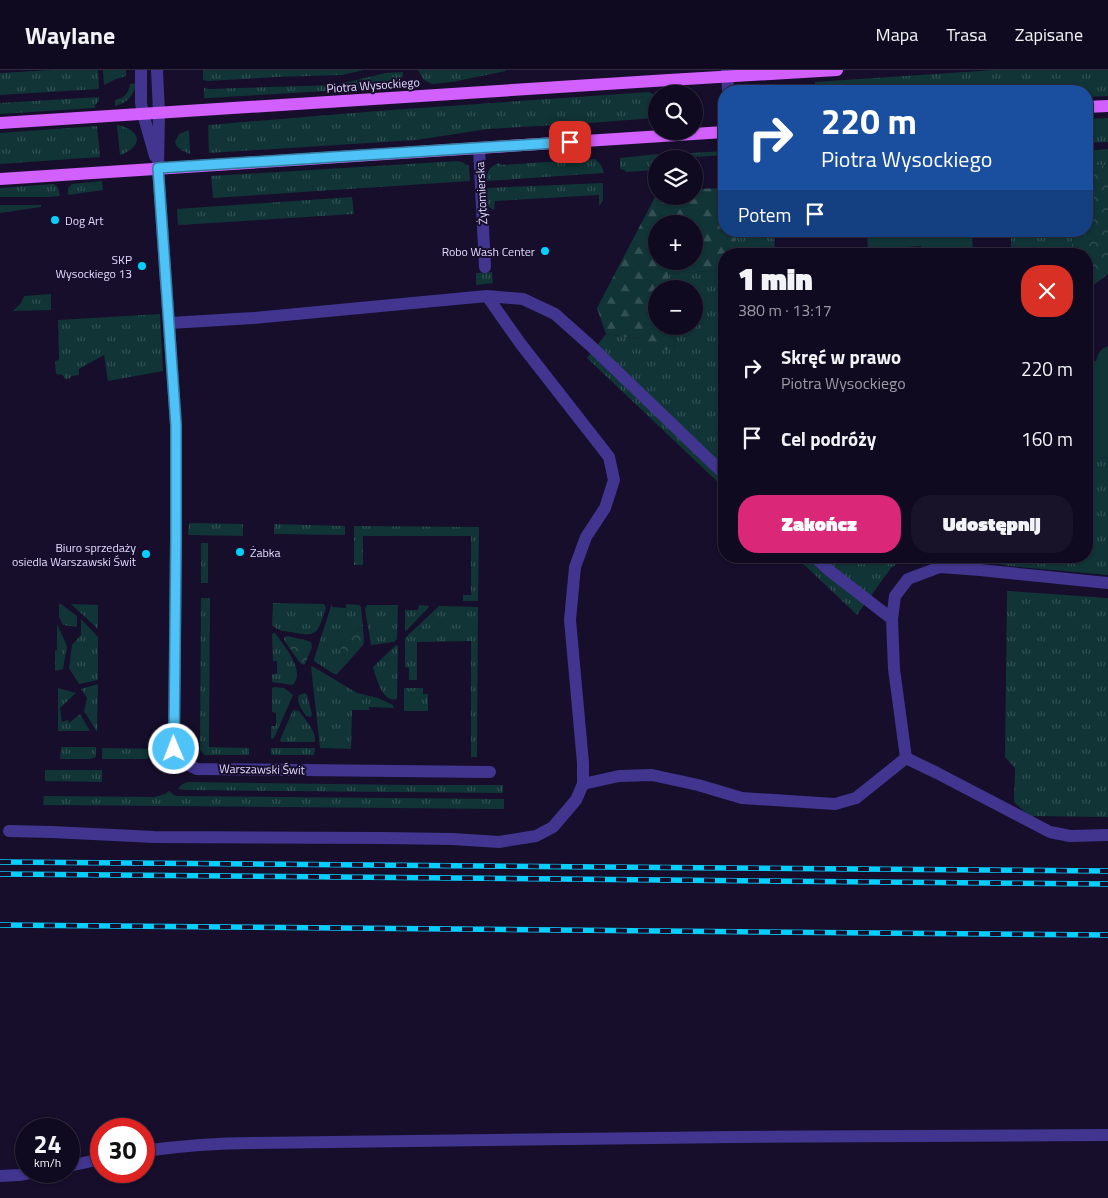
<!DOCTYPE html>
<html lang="pl">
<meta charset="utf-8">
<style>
:root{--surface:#100a20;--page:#191329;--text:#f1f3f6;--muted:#9c9aa5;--line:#302b3e;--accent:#db2777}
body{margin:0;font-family:"Titillium Web",sans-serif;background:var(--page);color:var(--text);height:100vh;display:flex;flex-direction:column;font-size:19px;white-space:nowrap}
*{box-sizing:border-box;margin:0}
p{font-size:16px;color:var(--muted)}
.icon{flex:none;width:28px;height:28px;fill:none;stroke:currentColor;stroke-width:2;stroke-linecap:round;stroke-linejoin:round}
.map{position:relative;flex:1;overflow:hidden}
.details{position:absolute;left:718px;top:178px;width:375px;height:315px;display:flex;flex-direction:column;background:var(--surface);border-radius:20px;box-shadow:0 1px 4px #0004,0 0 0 1px var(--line)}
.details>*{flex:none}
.hud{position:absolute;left:718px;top:15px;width:375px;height:152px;border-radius:20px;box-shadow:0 1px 4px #0004,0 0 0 1px var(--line);background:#1a4fa0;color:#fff;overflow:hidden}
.controls{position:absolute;left:648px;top:15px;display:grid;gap:10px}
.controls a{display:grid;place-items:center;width:55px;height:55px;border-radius:50%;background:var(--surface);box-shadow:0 1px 4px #0004,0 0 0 1px var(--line);font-size:25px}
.speed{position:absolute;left:15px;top:1048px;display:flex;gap:10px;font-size:25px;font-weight:700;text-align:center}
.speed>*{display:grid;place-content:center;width:65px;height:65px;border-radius:50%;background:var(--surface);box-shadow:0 1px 4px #0004,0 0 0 1px var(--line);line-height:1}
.speed small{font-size:12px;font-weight:400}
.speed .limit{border:8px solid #d22;background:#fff;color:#111}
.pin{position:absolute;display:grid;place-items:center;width:42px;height:42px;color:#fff;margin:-21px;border-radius:10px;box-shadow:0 2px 8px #0006}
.me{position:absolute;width:55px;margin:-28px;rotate:359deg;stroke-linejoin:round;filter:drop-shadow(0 0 4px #0008)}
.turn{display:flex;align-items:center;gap:18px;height:105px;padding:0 20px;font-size:22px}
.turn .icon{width:65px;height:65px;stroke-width:2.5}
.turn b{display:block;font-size:35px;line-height:42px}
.then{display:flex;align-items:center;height:48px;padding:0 20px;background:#0003;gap:10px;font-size:19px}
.round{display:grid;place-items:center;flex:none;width:52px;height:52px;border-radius:20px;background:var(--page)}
.headline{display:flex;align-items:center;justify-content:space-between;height:85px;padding:0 20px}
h1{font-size:30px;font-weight:800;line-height:38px}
.action{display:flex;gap:10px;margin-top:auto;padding:10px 20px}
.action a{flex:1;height:58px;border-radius:20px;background:var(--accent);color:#fff;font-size:20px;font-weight:800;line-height:58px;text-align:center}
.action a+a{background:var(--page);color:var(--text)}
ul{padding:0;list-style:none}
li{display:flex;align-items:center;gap:15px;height:70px;padding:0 20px}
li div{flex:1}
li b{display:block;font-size:19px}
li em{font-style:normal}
header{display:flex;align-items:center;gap:30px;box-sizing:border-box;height:70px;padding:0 25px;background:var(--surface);border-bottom:1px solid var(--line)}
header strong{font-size:24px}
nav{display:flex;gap:28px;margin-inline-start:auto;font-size:18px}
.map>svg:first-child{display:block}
</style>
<header>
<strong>Waylane</strong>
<nav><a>Mapa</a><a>Trasa</a><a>Zapisane</a></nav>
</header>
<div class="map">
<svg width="1108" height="1128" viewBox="0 0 1108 1128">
<defs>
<pattern id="grass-tufts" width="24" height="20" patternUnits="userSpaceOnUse" patternTransform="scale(1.25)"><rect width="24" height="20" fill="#113436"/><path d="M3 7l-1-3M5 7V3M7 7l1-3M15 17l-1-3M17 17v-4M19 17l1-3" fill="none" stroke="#335154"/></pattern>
<pattern id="forest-firs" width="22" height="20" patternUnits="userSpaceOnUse" patternTransform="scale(1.25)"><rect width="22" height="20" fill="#113436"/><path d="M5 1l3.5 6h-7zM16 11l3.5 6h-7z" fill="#335154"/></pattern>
<pattern id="park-crowns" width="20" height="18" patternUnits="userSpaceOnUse" patternTransform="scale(1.25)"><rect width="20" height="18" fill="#113436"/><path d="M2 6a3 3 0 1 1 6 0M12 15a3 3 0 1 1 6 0" fill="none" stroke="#335154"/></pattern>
</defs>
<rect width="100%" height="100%" fill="#160e2b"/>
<path fill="url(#grass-tufts)" d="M 53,0 L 98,0 L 99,19 L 0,25 L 0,3 Z
M 103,0 L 126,0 L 126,6 L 116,9 L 104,15 Z
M 203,0 L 364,0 L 342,5 L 276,7 L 208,11 L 203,10 Z
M 418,0 L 505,0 L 506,1 L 452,12 L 432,14 L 424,10 Z
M 994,0 L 1108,0 L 1108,26 L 1086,27 L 1086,21 L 815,21 L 815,12 Z
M 403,2 C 403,9 399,13 394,17 L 209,28 L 204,28 L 204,18 L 210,19 L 336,15 L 385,3 Z
M 136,13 C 134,25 128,33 115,36 L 115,30 C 124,28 129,23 130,14 Z
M 649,22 L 654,25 L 655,48 L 589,53 L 488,59 L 416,70 L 209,83 L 208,55 L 377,41 Z
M 99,27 L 99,31 L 95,35 L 95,38 L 0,44 L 0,33 Z
M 1108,48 L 1108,72 L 1086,73 L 1086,49 Z
M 117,55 C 142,60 144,76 120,85 Z
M 97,56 L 100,87 L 0,94 L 0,63 Z
M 189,60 L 190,84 C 183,81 177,79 175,72 L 179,64 Z
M 1108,79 L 1108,95 L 1086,96 L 1086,81 Z
M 724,81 L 724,85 L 679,88 L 675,85 L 675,84 Z
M 658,84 L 658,89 L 656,89 L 656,99 L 655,100 L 626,102 L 624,100 L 620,99 L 620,88 Z
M 595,89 L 601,95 L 604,103 L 487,111 C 486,101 491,95 500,93 L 501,95 Z
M 457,91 L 462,92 L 469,96 L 470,111 L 213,128 L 211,106 Z
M 102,111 L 103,120 L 68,125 L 68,118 L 72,114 Z
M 603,113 L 603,129 L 601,134 L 599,135 L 599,125 L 495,131 L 494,140 L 489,137 L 487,133 L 487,118 Z
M 53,114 C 58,115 59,120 60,126 L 50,127 L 0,127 L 0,118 Z
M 352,127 L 354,144 L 178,155 L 177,139 Z
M 0,135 L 41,135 L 41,137 L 0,143 Z
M 737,161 L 774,161 L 775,184 L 734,184 Z
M 1011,161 L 1073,161 L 1071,184 L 1011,184 Z
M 724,200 L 724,418 L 587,288 L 606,264 L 639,269 L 675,280 L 673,256 L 694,256 L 694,219 L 670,219 L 668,204 Z
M 492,202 L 493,213 L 476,215 L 476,203 Z
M 51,224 L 51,240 L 13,241 L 21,233 L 24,226 Z
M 160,244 L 163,301 L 108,311 L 104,285 L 79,299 L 79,305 L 71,306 L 71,308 L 65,309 L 63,305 L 56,304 L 55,291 L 59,290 L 58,250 Z
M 1108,387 L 1108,505 L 1009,496 L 951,486 L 1086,486 L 1086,389 Z
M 189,453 L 243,454 L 243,466 L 188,465 Z
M 274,454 L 345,456 L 345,465 L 274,464 Z
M 354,456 L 479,457 L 478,531 L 463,531 L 463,525 L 471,525 L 471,466 L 363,466 L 363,495 L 354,495 Z
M 201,473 L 208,473 L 208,513 L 201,513 Z
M 795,486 L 908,486 L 891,498 L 857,545 Z
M 1007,521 L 1108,528 L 1108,747 L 1029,746 L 1014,732 L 1015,698 L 1005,687 Z
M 201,528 L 210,528 L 209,677 L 249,678 L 249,685 L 204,685 L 200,680 Z
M 273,533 L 324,534 L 326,538 C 317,563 319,568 291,562 C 283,561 278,561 272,555 Z
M 332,533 L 332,537 L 346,538 L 346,534 L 359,535 L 361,537 L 363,556 L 341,573 L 340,577 L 348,592 L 337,604 L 334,604 L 314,591 L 314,589 Z
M 59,534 L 61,534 L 77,546 L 77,557 L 63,555 L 59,547 Z
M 71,534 L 98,535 L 98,559 Z
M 367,535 L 398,535 L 397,569 L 394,572 L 371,575 L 365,539 Z
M 419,535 L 429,536 L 429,537 L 408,559 L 405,561 L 405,540 L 418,540 Z
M 439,536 L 478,537 L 477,687 L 471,687 L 471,571 L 417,572 L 417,610 L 409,610 L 409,598 L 405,597 L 405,568 Z
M 81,549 L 98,567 L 98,610 L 79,614 L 69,598 L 72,575 L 81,565 Z
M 57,554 L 67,576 L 63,599 L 55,601 L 55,581 L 57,580 Z
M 274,563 L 275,563 C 284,576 306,600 293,615 L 272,612 L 272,604 L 277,604 L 277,591 L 273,591 L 272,564 Z
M 396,575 L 398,576 L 397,629 C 382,633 377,609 373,598 L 374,596 Z
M 312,596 L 357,623 L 378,628 L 393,635 L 394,638 L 369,637 L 369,640 L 352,640 L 351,679 L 320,678 L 311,597 Z
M 98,614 L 97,662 L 84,641 L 87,628 L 81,619 Z
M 274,617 L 284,618 L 293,625 L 275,666 L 273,669 L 271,668 L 271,656 L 276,656 L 276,643 L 272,642 L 272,618 Z
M 58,618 L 76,623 L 60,638 L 62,652 L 68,650 L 69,653 L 80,644 L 90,661 L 58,661 Z
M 404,618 L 423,618 L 423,624 L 428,624 L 428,641 L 404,641 Z
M 305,623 L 307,625 L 312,644 L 311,647 L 306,646 C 302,639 296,633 299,625 Z
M 293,640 L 299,641 C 306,651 316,660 315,672 L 281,672 L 280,670 Z
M 61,677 L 96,677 L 96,687 L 90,689 L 60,689 Z
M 102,678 L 158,679 L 147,689 L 102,689 Z
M 271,678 L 315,678 L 314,685 L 271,685 Z
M 45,700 L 102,700 L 102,712 L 45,711 Z
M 187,712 L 414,715 L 503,715 L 503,723 L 186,720 L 178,719 L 181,715 Z
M 169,721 L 174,725 L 177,726 L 504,729 L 504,739 L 43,735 L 44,726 L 155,727 L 165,724 Z"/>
<path fill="url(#forest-firs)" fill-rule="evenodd" d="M 724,118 L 724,161 L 737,162 L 734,184 L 724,184 L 724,200 L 668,204 L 670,219 L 656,219 L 656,256 L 673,256 L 675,280 L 649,279 L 639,269 L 606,264 L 597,238 L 656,125 L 656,126 L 694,126 L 694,119 ZM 656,154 L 694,154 L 694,191 L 656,191 Z"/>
<path fill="url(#park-crowns)" d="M 1108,95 L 1108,204 L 1095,214 L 1086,217 L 1086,184 L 1071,184 L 1073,161 L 1086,161 L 1086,96 Z
M 363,556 L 364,572 L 363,575 L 348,592 L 340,577 L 341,573 Z
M 287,566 L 305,570 L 311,572 L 312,577 L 305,594 L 304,595 L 300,593 L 284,570 L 284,568 Z"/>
<path fill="#113436" d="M 867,161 L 945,161 L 951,162 L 951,161 L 972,161 L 973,184 L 922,184 L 921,176 L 897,178 L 897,184 L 868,184 Z
M 1108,276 L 1108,387 L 1086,389 L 1086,292 L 1096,291 C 1098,283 1100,279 1108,276 Z"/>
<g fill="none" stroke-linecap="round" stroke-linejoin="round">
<path stroke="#41358f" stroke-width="12" d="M 141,0 L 141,33 L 143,44 L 155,86
M 157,0 L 159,43 L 158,98 L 176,355 L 176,468 L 174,679 C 179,689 186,695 197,699 L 490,702
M 727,0 L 728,21
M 479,78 L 485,197
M 170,253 L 253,248 L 487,226 L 523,229 L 555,244 L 592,277 L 724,404
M 814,486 L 830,501 L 892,549 L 894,599 L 906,688 L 937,703 L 1050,762 L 1070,766 L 1108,765
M 892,549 L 895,526 L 908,509 L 940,497 L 980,500 L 1108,513
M 583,714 L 619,706 L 652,705 L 698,715 L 742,728 L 835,734 L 856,728 L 906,688
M 9,761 L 52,762 L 154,767 L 383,768 L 453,769 L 499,772 L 536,766 L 553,757 L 576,730 L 583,714 L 583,693 L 570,550 L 575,497 L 586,467 L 605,438 L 614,410 L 609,387 L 520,273 L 487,226
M 144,1081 C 180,1076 216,1073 253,1073 L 735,1067 L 1108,1065
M 69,1096 L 101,1089
M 0,1106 L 19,1105 L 40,1101"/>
<path stroke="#d260ff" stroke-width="12" d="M 1086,37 L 1108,36
M 0,53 L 669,10 L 837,0
M 0,109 L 724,62"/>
<defs>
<path id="rail" d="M 0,792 L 1108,801
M 0,804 L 1108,814
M 0,855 L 1108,865"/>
</defs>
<use href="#rail" stroke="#05cfff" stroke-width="5.5"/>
<use href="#rail" stroke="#160e2b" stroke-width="4" stroke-dasharray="11" stroke-linecap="butt"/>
</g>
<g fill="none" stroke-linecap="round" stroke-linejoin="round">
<defs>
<path id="route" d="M 174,679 L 176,468 L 176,355 L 158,98 L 570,72"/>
</defs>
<use href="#route" stroke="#337fa1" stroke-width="12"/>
<use href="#route" stroke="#4fc3f7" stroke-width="9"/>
</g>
<g fill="#05cfff" stroke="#160e2b" stroke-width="2">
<circle cx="55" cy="150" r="5"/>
<circle cx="545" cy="181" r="5"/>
<circle cx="142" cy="196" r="5"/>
<circle cx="240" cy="482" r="5"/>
<circle cx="146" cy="484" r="5"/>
</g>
<g text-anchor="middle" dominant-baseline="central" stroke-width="4" stroke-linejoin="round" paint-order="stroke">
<g font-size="12" fill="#e1d9ff" stroke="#160e2b">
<text transform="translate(373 15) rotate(-4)">Piotra Wysockiego</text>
<text transform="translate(481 123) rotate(-93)">Żytomierska</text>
<text transform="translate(262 699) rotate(1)">Warszawski Świt</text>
</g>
<g font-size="12" fill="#e1d9ff" stroke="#160e2b" text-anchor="end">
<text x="65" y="150" text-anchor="start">Dog Art</text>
<text x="535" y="181">Robo Wash Center</text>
<text x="132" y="189">SKP<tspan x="132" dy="14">Wysockiego 13</tspan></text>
<text x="136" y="477">Biuro sprzedaży<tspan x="136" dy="14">osiedla Warszawski Świt</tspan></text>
<text x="250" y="482" text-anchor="start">Żabka</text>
</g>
</g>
</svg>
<div class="controls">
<a><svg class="icon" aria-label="search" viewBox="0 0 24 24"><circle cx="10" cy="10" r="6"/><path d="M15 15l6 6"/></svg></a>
<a><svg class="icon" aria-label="layers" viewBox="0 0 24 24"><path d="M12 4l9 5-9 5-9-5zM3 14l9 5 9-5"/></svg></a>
<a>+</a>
<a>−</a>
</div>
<div class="speed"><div>24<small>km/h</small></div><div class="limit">30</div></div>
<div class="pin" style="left:570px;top:72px;background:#d93025"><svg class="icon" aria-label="arrive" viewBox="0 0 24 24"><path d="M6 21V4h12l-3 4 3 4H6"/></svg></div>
<svg class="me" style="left:174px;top:679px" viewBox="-20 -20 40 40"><circle r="17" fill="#4fc3f7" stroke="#fff" stroke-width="3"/><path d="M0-11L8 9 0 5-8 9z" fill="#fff"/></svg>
<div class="hud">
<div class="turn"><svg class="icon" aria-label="right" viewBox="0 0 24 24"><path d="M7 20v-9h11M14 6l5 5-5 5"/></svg><div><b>220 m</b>Piotra Wysockiego</div></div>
<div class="then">Potem<svg class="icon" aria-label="arrive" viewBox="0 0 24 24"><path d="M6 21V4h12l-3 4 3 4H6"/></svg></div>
</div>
<section class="details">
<div class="headline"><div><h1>1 min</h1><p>380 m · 13:17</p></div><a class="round" style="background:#d93025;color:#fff"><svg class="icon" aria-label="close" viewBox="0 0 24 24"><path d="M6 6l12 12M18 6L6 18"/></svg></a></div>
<ul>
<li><svg class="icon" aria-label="right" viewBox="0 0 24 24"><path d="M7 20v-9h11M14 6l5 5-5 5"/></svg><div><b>Skręć w prawo</b><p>Piotra Wysockiego</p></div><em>220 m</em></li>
<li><svg class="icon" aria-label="arrive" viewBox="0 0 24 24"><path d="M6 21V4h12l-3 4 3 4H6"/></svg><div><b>Cel podróży</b></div><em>160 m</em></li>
</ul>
<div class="action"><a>Zakończ</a><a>Udostępnij</a></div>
</section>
</div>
